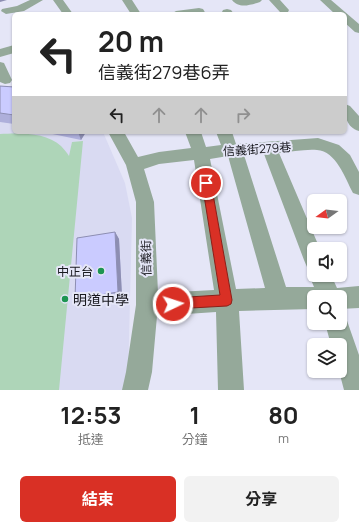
<!DOCTYPE html>
<html lang="zh-TW">
<meta charset="utf-8">
<style>
:root{--surface:#fff;--page:#f2f2f2;--text:#222;--muted:#767676;--accent:#d93025}
body{margin:0;font-family:Manrope,"Noto Sans TC",sans-serif;background:var(--page);color:var(--text);height:100vh;display:flex;flex-direction:column;font-size:15px;white-space:nowrap}
*{box-sizing:border-box;margin:0}
p{font-size:13px;color:var(--muted)}
.icon{flex:none;width:22px;height:22px;fill:none;stroke:currentColor;stroke-width:2;stroke-linecap:round;stroke-linejoin:round}
.map{position:relative;height:390px;overflow:hidden}
.side{display:flex;flex-direction:column;background:var(--surface);flex:1}
.side>*{flex:none}
.guide{position:absolute;left:12px;top:12px;width:335px;height:122px;border-radius:6px;box-shadow:0 1px 3px #0004;background:#fff;color:var(--text);overflow:hidden}
.needle{width:26px;rotate:255deg}
.controls{position:absolute;left:307px;top:194px;display:grid;gap:8px}
.controls a{display:grid;place-items:center;width:40px;height:40px;border-radius:6px;background:var(--surface);box-shadow:0 1px 3px #0004;font-size:20px}
.pin{position:absolute;display:grid;place-items:center;width:34px;height:34px;color:#fff;margin:-17px;border:2px solid #fff;border-radius:50%;box-shadow:0 1px 4px #0007}
.me{position:absolute;width:44px;margin:-22px;rotate:86deg;stroke-linejoin:round;filter:drop-shadow(0 0 3px #0008)}
.turn{display:flex;align-items:center;gap:14px;height:84px;padding:0 20px;font-size:18px}
.turn .icon{width:52px;height:52px;stroke-width:2.5}
.turn b{display:block;font-size:28px;line-height:34px}
.lanes{display:flex;align-items:center;height:38px;padding:0 20px;background:#0003;justify-content:center;gap:20px;direction:ltr}
.lanes .off{opacity:.35}
.eta{display:flex;justify-content:space-evenly;align-items:center;height:68px;text-align:center}
.eta b{font-size:24px;font-weight:700;line-height:28px}
.primary-button{display:flex;gap:8px;margin-top:auto;padding:8px 20px}
.primary-button a{flex:1;height:46px;border-radius:6px;background:var(--accent);color:#fff;font-size:16px;font-weight:700;line-height:46px;text-align:center}
.primary-button a+a{background:var(--page);color:var(--text)}
.map>svg:first-child{display:block}
</style>
<div class="map">
<svg width="359" height="390" viewBox="0 0 359 390">
<rect width="100%" height="100%" fill="#e5e6f7"/>
<path fill="#d9daf2" d="M 0,89 L 14,91 L 14,132 L 103,132 L 125,183 L 132,218 L 128,381 L 124,390 L 0,390 Z"/>
<path fill="#aed5b8" d="M 0,134 C 19,133 46,132 61,146 C 64,149 67,153 69,156 L 72,142 L 83,141 L 59,390 L 0,390 Z"/>
<g fill="none" stroke-linecap="round" stroke-linejoin="round">
<path fill="#95a99a" fill-rule="evenodd" d="M 30,0 L 43,0 L 24,11 L 6,14 L 1,11 L 2,9 L 17,6 Z
M 53,0 L 63,0 L 73,14 L 63,14 Z
M 122,0 L 132,0 L 141,14 L 131,14 Z
M 232,0 L 262,0 L 260,2 C 250,5 239,9 232,0 Z
M 269,0 L 280,0 L 289,10 L 288,12 L 280,12 Z
M 320,0 L 331,0 L 359,24 L 359,33 L 355,32 L 345,23 L 345,14 L 335,14 Z
M 199,8 L 203,9 L 206,14 L 171,14 L 176,11 Z
M 227,9 L 231,10 L 234,14 L 223,14 L 222,12 L 223,10 Z
M 14,45 L 14,53 L 0,57 L 0,49 Z
M 0,62 L 4,63 L 12,80 L 10,83 L 5,84 L 0,82 Z
M 345,104 L 350,106 L 359,116 L 359,131 C 346,127 345,116 345,104 Z
M 108,132 L 124,132 L 138,157 L 159,152 L 191,148 L 185,132 L 201,132 L 206,147 L 221,145 L 216,132 L 232,132 L 236,144 L 318,138 L 339,145 L 350,155 L 359,172 L 359,195 L 353,193 C 345,178 336,151 317,150 C 305,149 291,152 279,153 L 320,249 L 314,249 L 314,275 L 331,275 L 337,288 L 359,286 L 359,308 L 340,309 L 340,297 L 314,297 L 314,309 L 239,311 L 244,390 L 218,390 L 216,312 L 157,316 L 152,372 L 148,390 L 122,390 L 126,372 L 136,305 L 136,202 L 126,165 ZM 264,154 L 304,260 L 307,267 L 312,269 L 309,275 L 314,287 L 286,287 L 244,155 ZM 228,156 L 265,288 L 236,289 L 210,159 ZM 194,160 L 214,290 L 158,293 L 154,202 L 144,169 L 159,164 Z
M 340,313 L 345,315 L 359,355 L 359,390 L 344,390 L 339,371 L 340,371 L 340,345 L 331,345 L 325,323 L 340,323 Z"/>
</g>
<path fill="#aeafdb" d="M 0,86 L 14,87 L 14,124 L 0,122 Z
M 43,132 L 86,132 L 81,140 Z
M 115,232 L 119,239 L 122,296 L 82,303 L 75,299 Z"/>
<path fill="#8d8eb2" d="M 0,0 L 7,0 L 0,2 Z
M 78,132 L 86,132 L 81,140 Z
M 115,232 L 119,239 L 122,296 L 118,292 Z"/>
<path fill="#cacbff" stroke="#8d8eb2" d="M 0,86 L 14,87 L 14,115 L 0,113 Z
M 115,232 L 118,292 L 75,299 L 77,238 Z"/>
<path fill="#d93025" stroke="#8d1f18" d="M 206,180 L 211,183 L 232,300 L 231,304 L 227,306 L 173,309 L 169,308 L 168,304 L 169,300 L 173,298 L 220,295 L 202,183 Z"/>
<g fill="#1d9552" stroke="#e5e6f7" stroke-width="1.5">
<circle cx="101" cy="271" r="4"/>
<circle cx="65" cy="299" r="4"/>
</g>
<g text-anchor="middle" dominant-baseline="central" stroke-width="4" stroke-linejoin="round" paint-order="stroke">
<g font-size="12" fill="#18181e" stroke="#e5e6f7">
<text transform="translate(257 149) rotate(-4)">信義街279巷</text>
<text transform="translate(146 258) rotate(-91)">信義街</text>
</g>
<g font-size="12" fill="#18181e" stroke="#e5e6f7" text-anchor="end">
<text x="93" y="271">中正台</text>
</g>
<g font-size="14" fill="#18181e" stroke="#e5e6f7" text-anchor="start">
<text x="73" y="299">明道中學</text>
</g>
</g>
</svg>
<div class="controls">
<a><svg class="needle" viewBox="-14 -14 28 28"><path d="M0-13l5 13h-10z" fill="#e53935"/><path d="M0 13l5-13h-10z" fill="#767676"/></svg></a>
<a><svg class="icon" aria-label="sound" viewBox="0 0 24 24"><path d="M4 9h4l5-4v14l-5-4H4zM17 9q2 3 0 6"/></svg></a>
<a><svg class="icon" aria-label="search" viewBox="0 0 24 24"><circle cx="10" cy="10" r="6"/><path d="M15 15l6 6"/></svg></a>
<a><svg class="icon" aria-label="layers" viewBox="0 0 24 24"><path d="M12 4l9 5-9 5-9-5zM3 14l9 5 9-5"/></svg></a>
</div>
<div class="pin" style="left:206px;top:183px;background:#d93025"><svg class="icon" aria-label="arrive" viewBox="0 0 24 24"><path d="M6 21V4h12l-3 4 3 4H6"/></svg></div>
<svg class="me" style="left:173px;top:304px" viewBox="-20 -20 40 40"><circle r="17" fill="#d93025" stroke="#fff" stroke-width="3"/><path d="M0-11L8 9 0 5-8 9z" fill="#fff"/></svg>
<div class="guide">
<div class="turn"><svg class="icon" aria-label="left" viewBox="0 0 24 24"><path d="M17 20v-9H6M10 6l-5 5 5 5"/></svg><div><b>20 m</b>信義街279巷6弄</div></div>
<div class="lanes"><svg class="icon" aria-label="left" viewBox="0 0 24 24"><path d="M17 20v-9H6M10 6l-5 5 5 5"/></svg><svg class="icon off" aria-label="ahead" viewBox="0 0 24 24"><path d="M12 20V5M6 11l6-6 6 6"/></svg><svg class="icon off" aria-label="ahead" viewBox="0 0 24 24"><path d="M12 20V5M6 11l6-6 6 6"/></svg><svg class="icon off" aria-label="right" viewBox="0 0 24 24"><path d="M7 20v-9h11M14 6l5 5-5 5"/></svg></div>
</div>
</div>
<section class="side">
<div class="eta">
<div><b>12:53</b><p>抵達</p></div>
<div><b>1</b><p>分鐘</p></div>
<div><b>80</b><p>m</p></div>
</div>
<div class="primary-button"><a>結束</a><a>分享</a></div>
</section>
